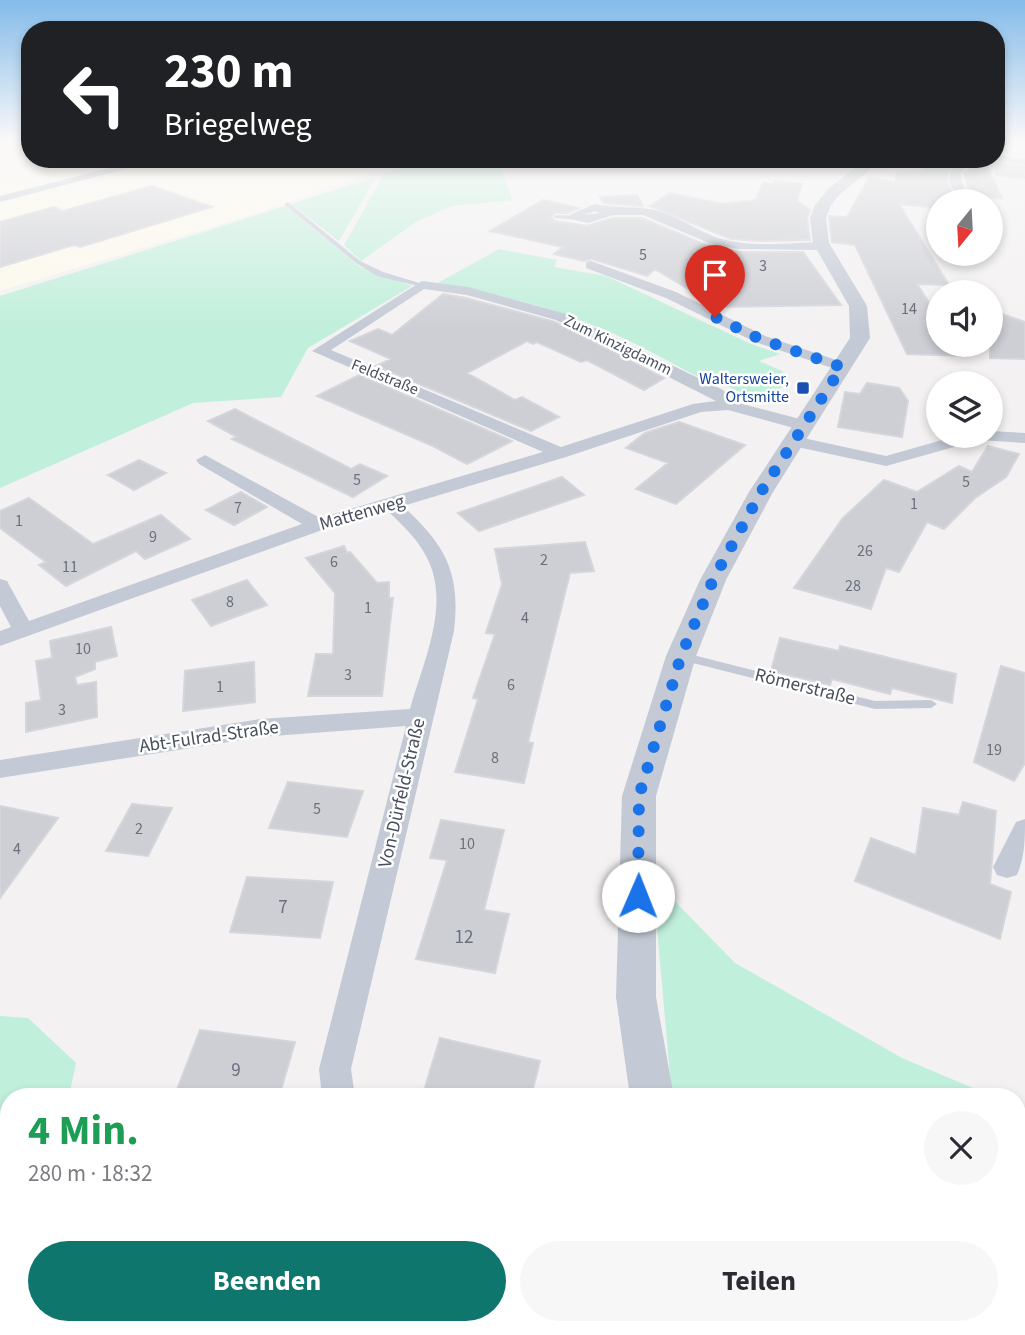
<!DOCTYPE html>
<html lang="de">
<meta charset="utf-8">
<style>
:root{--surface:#fff;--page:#f7f7f7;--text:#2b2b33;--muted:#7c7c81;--accent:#0f766e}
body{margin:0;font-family:"Source Sans 3",sans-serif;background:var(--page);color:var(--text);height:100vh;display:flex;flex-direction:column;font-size:26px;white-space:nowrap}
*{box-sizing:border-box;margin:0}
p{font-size:23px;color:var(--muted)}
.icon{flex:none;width:38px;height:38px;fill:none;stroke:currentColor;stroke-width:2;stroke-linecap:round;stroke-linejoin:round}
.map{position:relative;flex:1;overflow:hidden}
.details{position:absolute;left:0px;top:1088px;width:1026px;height:247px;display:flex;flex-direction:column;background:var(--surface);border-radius:28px 28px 0 0;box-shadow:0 4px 10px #0003}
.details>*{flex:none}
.guide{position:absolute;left:21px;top:21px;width:984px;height:147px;border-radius:28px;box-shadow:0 4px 10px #0003;background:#202124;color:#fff;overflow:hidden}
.needle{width:46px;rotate:198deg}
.fabs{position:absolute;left:926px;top:189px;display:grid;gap:14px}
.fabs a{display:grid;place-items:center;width:77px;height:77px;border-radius:50%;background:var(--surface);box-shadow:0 4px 10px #0003;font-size:35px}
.pin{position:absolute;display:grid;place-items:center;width:60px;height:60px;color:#fff;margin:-72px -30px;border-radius:50% 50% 50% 0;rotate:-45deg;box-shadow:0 0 7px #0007}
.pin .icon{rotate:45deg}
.me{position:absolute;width:77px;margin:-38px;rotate:1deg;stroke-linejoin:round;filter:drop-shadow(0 0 5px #0008)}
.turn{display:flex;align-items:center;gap:24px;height:147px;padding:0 28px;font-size:32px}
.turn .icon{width:91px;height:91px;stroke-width:2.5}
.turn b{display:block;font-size:49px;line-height:60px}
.round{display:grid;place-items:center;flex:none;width:74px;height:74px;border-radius:37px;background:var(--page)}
.overview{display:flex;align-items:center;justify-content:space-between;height:119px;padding:0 28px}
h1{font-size:42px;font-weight:700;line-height:52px;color:#1e9e55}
.action{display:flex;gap:14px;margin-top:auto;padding:14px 28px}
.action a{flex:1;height:80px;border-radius:42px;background:var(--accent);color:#fff;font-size:28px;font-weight:700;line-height:80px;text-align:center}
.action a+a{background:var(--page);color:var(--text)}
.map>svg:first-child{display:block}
</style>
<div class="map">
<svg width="1025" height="1335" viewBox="0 0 1025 1335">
<rect width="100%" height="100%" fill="#f3f1f1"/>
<path fill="#fcfaeb" d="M 0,143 L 30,143 L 30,159 L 409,159 L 258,213 L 0,291 Z"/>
<path fill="#c0efdb" d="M 420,159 L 498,159 L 512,200 L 452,206 L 416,222 L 361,261 L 344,245 L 384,174 Z
M 376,177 L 339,241 L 291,204 Z
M 286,206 L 360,267 L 412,286 L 308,348 L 281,397 L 193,403 L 0,488 L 0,296 Z
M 499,249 L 557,260 L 554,267 L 606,276 L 751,344 L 780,354 L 759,361 L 784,372 L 777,375 L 786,384 C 760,406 747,396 721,383 L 714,385 C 676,366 638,343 598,327 C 546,305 491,293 436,284 Z
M 660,886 L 735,963 L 902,1058 L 994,1097 L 672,1097 L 656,917 Z
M 0,1016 L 28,1018 L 76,1063 L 69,1097 L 9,1097 L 9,1326 L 23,1327 L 21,1335 L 0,1335 Z
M 1017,1107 L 1025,1111 L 1025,1335 L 730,1335 L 728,1327 L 1017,1326 Z"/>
<path fill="#cdcfd5" stroke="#d5d5dc" stroke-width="2" d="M 935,159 L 959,161 L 948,170 L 947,182 L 952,193 L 949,201 L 938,201 L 938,208 L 899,204 L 949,285 L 917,284 L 938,316 L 938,345 L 958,345 L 966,356 L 907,354 L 855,245 L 832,242 L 829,216 L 847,217 L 869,178 L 895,182 L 897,172 L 921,171 Z
M 996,163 L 1025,167 L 1025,178 L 996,175 Z
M 975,164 L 987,166 L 1002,198 L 970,195 L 964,173 Z
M 774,181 L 802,184 L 797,201 L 810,210 L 807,218 L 810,240 L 757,241 L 731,239 L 650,206 L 670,193 L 722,204 L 756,200 L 763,183 L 773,184 Z
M 152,186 L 212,207 L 80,247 L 74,245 L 0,267 L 0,222 L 54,207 L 63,211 Z
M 637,195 L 643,206 L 604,203 L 600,197 Z
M 543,200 L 579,208 L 568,213 L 556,213 L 551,217 L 555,221 L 587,226 L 613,218 L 642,218 L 708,246 L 739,252 L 803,252 L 841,305 L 718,307 L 655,269 L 647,276 L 592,259 L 584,261 L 554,254 L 563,247 L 490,231 Z
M 443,294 L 466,298 L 555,322 L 664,378 L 644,390 L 587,360 L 581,362 L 537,342 L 533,344 L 527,341 L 467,373 L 515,400 L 522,397 L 559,417 L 531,431 L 376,366 L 391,359 L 350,341 L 378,329 L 392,335 Z
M 990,310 L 1025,322 L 1025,359 L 990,358 Z
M 359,375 L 512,441 L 467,464 L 433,446 L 317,396 Z
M 867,383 L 899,388 L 908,401 L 902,437 L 838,427 L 845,392 L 860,394 Z
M 235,409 L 351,469 L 360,464 L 387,476 L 353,497 L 232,439 L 237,437 L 208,421 Z
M 679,422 L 745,445 L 676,504 L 636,489 L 668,463 L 626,448 L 645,433 Z
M 988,446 L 1019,454 L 1006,477 L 975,498 L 944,529 L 927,522 L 899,572 L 886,568 L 871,609 L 794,588 L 843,518 L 884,480 L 917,492 L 959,466 L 972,472 Z
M 139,460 L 166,473 L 134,490 L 108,475 Z
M 562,477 L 584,495 L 479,531 L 458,513 Z
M 241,492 L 267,507 L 234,525 L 206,510 Z
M 29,498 L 93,544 L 161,515 L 190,539 L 145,559 L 136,551 L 66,586 L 39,565 L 46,562 L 0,528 L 0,511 Z
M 585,542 L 594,571 L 570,573 L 528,742 L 533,743 L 524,783 L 455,772 L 478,699 L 473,698 L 495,634 L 486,633 L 502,584 L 495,549 Z
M 344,546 L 347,553 L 350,552 L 377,583 L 389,582 L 389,598 L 393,598 L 382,696 L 308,696 L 316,654 L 333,654 L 335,593 L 306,558 Z
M 247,580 L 267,605 L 211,626 L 192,600 Z
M 111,627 L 117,656 L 95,662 L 95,669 L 75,677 L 77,685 L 96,682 L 97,717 L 26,732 L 26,703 L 41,700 L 36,661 L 52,658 L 50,641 Z
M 780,638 L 839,651 L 840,646 L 956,674 L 952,703 L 892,688 L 890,694 L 832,679 L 830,685 L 771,671 Z
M 254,662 L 255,702 L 183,711 L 185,671 Z
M 1001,666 L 1025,673 L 1025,763 L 1014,781 L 974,762 Z
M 288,782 L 363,791 L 347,837 L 269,828 Z
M 963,802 L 996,811 L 990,884 L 1011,892 L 1000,939 L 855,881 L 871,838 L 916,855 L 923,808 L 959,815 Z
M 132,804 L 172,808 L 148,856 L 106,851 Z
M 0,806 L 58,818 L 0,898 Z
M 441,820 L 504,830 L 484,910 L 509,914 L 495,973 L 416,959 L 447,860 L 430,858 Z
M 247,877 L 333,882 L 320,938 L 230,932 Z
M 200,1030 L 295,1042 L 279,1097 L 174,1097 Z
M 440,1038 L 540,1061 L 531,1097 L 422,1097 Z"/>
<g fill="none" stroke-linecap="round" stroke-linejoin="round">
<path fill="#c4cad5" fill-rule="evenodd" d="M 285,203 L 289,203 L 360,261 L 383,272 L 426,285 L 422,287 L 377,276 L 356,263 L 285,205 Z
M 557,215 L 579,216 L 582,218 L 579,220 L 555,218 L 554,217 Z
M 681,652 L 875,701 L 931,700 L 937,704 L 931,708 L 875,709 L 677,659 L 675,656 L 677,653 Z"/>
<path fill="#c4cad5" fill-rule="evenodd" d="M 996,155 L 1025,159 L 1025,165 L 992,160 L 996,159 Z
M 145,159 L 164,159 L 0,202 L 0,196 Z
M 965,159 L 977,159 L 961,172 L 961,180 L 970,201 L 958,201 L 949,181 L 951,171 Z
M 595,204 C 617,209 637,205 659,211 C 680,218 698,231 718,238 C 751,248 788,243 821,242 L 827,246 L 821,250 L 739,249 L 709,243 L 643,215 L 613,215 L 588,223 L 575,220 L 569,215 ZM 595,211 L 600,213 L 584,215 Z
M 591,261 L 676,292 L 765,336 L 848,364 L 851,367 L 848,370 L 838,370 L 755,342 L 666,298 L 586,268 L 586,262 Z
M 422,281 L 468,287 L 566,314 L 723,390 L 735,402 L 811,422 L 813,426 L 805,431 L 728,410 L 701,412 L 566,457 L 403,506 C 445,545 461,572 454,631 L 351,1069 L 355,1097 L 322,1097 L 319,1069 L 406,726 L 260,737 L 0,778 L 0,760 L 260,719 L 410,709 C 423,662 452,603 426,556 C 417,538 401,524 387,510 L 325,529 L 0,646 L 0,631 L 11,627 L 0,606 L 0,579 L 7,581 L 29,621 L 302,524 L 199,464 L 196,460 L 205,455 L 320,518 L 543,452 L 312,351 ZM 424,289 L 467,295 L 556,320 L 716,401 L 693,404 L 561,447 L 331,350 Z
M 990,431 L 1025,433 L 1025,443 L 979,440 L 886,466 L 788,445 L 785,441 L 794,436 L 886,456 L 956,436 L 990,436 Z
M 1025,819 C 1025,839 1025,856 1017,875 L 1007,878 L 997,875 L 993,867 L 1016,822 Z"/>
<path fill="#c4cad5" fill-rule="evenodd" d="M 867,159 L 883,159 L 839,195 L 831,205 L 826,218 L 829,243 L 867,306 L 870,338 L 773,492 L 726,580 L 696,656 L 656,796 L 656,997 L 674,1097 L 630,1097 L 616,997 L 622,796 L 666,656 L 700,580 L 749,492 L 850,338 L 849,306 L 813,243 L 810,218 L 815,205 L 829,188 Z
M 679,1326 L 729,1326 L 732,1335 L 682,1335 Z"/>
</g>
<linearGradient id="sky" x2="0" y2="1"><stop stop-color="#84bbe9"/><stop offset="0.43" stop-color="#faf9f9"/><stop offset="1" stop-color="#faf9f9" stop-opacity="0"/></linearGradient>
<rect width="1025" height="330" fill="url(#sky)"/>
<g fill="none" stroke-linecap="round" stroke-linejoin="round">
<path stroke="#1a73e8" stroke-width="12" stroke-dasharray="0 21.6" d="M 638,896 L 639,796 L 681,656 L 713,580 L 761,492 L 842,367 L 760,339 L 715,317"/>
</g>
<rect fill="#1a4fb4" stroke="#fff" stroke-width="2.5" x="796" y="381" width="14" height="14" rx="3.5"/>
<g text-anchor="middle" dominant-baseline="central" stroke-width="5" stroke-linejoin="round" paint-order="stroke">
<g font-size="16" fill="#69707c">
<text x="643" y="255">5</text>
<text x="763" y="266">3</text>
<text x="909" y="309">14</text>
<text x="357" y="480">5</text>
<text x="966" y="482">5</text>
<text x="914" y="504">1</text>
<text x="238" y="508">7</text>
<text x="19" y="521">1</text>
<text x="153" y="537">9</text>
<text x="865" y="551">26</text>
<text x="544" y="560">2</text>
<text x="334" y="562">6</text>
<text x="70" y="567">11</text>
<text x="853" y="586">28</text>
<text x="230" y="602">8</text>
<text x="368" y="608">1</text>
<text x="525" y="618">4</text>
<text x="83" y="649">10</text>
<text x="348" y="675">3</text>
<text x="511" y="685">6</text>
<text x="220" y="687">1</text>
<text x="62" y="710">3</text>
<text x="994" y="750">19</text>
<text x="495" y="758">8</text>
<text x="317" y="809">5</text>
<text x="139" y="829">2</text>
<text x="467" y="844">10</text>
<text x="17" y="849">4</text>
</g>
<g font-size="16" fill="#48505e" stroke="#fff">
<text transform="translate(618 345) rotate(26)">Zum Kinzigdamm</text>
<text transform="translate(385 377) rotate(22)">Feldstraße</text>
</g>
<g font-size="16" fill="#164399" stroke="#fff" text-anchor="end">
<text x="789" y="379">Waltersweier,<tspan x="789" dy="18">Ortsmitte</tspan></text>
</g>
<g font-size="19" fill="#48505e" stroke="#fff">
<text transform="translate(362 513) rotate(-16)">Mattenweg</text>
<text transform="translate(805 687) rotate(14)">Römerstraße</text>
<text transform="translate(209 737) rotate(-8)">Abt-Fulrad-Straße</text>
<text transform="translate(402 793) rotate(-77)">Von-Dürfeld-Straße</text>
</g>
<g font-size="19" fill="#69707c">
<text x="283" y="907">7</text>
<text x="464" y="937">12</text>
<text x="236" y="1070">9</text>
</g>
</g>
</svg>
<div class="fabs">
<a><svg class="needle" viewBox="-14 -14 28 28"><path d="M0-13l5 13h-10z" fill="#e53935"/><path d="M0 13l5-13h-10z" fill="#7c7c81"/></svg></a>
<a><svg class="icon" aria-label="sound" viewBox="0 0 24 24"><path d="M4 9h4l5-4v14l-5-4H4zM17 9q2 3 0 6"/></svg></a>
<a><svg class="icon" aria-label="layers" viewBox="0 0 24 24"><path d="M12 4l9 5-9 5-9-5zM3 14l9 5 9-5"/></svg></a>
</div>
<div class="pin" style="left:715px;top:317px;background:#d93025"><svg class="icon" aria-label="arrive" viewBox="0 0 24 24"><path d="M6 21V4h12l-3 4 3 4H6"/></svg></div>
<svg class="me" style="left:638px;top:896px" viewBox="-20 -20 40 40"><circle r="19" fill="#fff"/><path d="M0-13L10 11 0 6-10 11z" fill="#1a73e8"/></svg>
<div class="guide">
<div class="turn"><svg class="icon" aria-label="left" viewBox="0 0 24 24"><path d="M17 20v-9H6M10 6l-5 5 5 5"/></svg><div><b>230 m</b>Briegelweg</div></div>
</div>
<section class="details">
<div class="overview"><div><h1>4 Min.</h1><p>280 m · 18:32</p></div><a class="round"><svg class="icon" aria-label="close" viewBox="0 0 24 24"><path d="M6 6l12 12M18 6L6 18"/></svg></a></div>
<div class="action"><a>Beenden</a><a>Teilen</a></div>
</section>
</div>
